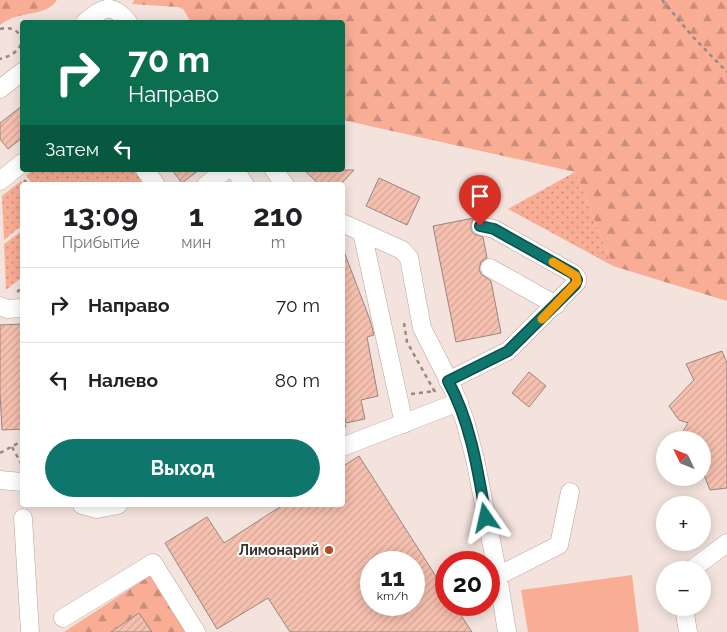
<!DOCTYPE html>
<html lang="ru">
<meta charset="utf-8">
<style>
:root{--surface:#fff;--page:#f2f2f2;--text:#202124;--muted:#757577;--line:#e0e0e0;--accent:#0f766e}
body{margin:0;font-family:Raleway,sans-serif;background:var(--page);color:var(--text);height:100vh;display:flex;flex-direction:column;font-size:19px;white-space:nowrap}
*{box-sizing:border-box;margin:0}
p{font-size:16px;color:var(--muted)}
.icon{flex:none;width:28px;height:28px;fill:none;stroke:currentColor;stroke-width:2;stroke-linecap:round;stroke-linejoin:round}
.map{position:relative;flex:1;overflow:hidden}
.details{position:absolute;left:20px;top:182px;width:325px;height:325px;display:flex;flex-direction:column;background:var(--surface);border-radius:5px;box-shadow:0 2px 12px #0003}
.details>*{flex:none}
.hud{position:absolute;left:20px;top:20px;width:325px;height:152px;border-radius:5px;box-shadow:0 2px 12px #0003;background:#0b6e4f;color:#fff;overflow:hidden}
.needle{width:32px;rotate:313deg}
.fabs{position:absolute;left:656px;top:431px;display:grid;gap:10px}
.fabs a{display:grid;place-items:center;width:55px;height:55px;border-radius:50%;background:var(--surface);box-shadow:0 2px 12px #0003;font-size:25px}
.speed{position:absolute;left:360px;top:551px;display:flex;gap:10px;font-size:25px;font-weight:700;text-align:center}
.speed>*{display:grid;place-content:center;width:65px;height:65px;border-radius:50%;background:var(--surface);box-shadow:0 2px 12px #0003;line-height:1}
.speed small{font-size:12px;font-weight:400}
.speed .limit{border:8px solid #d22;background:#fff;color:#111}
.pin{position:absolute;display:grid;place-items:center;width:42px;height:42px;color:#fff;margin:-51px -21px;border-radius:50% 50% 50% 0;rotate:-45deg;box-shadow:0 0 5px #0007}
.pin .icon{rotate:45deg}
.me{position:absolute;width:55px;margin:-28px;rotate:349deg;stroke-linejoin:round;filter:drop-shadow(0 0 4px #0008)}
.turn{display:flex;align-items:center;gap:18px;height:105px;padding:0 25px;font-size:22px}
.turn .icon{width:65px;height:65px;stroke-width:2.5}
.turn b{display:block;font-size:35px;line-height:42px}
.then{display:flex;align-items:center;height:48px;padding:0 25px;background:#0003;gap:10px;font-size:19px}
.eta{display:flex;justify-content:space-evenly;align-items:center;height:85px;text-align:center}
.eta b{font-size:30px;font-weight:700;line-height:35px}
.action{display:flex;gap:10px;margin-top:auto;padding:10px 25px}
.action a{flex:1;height:58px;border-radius:30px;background:var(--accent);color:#fff;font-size:20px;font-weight:700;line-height:58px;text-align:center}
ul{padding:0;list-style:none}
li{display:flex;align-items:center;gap:15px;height:75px;padding:0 25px;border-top:1px solid var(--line)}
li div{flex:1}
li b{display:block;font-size:19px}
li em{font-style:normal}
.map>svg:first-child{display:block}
</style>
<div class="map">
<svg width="727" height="632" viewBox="0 0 727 632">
<defs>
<pattern id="forest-firs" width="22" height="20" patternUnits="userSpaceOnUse" patternTransform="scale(1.25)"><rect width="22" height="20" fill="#faad95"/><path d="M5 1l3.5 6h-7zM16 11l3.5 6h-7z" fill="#cb8d7a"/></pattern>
<pattern id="park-dots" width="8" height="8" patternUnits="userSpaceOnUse" patternTransform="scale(1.25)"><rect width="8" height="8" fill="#faad95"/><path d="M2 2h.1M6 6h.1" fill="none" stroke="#cb8d7a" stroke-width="1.8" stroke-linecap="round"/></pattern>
<pattern id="building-hatch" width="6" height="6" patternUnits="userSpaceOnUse" patternTransform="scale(1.25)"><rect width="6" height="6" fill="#f6c0af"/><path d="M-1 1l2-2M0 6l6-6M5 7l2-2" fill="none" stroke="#d4a597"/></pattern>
</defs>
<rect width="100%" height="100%" fill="#f4e3dd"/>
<path fill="url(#forest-firs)" d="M 0,0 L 57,0 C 48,15 25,12 10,19 C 7,20 3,23 0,25 Z
M 134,0 L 727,0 L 727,301 L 613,266 L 575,172 L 343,120 L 342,22 L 191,22 L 183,9 L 178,7 L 132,4 Z
M 151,575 L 192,632 L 64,632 Z"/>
<path fill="url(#park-dots)" d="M 33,170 L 134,170 L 145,185 L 33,185 L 26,175 Z
M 575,172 L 613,266 L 508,209 Z
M 21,181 L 24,185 L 22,185 L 22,225 L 4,240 L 2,196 Z
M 22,231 L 22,277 L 6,290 L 4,244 Z"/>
<path fill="#faad95" d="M 632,575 L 639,632 L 528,632 L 521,590 Z"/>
<path fill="url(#building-hatch)" stroke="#978782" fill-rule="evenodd" d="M 22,106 L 22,138 L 8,149 L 0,139 L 0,123 Z
M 172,170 L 199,170 L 182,183 Z
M 304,170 L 354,170 L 340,185 L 320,185 Z
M 379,178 L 420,197 L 407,225 L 366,206 Z
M 474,218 L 471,223 L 471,230 L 474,234 L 483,237 L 487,258 L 481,262 L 479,269 L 481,274 L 491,281 L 501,333 L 456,342 L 433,226 Z
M 343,249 L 370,320 L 374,335 L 367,337 L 378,396 L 361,400 L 365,419 L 346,423 L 342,405 Z
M 22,324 L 22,429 L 2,430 L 0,394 L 0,325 Z
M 722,351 L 727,363 L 727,488 L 710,490 L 702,470 L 702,440 L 678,440 L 688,423 L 679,420 L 669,406 L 694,380 L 686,364 Z
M 529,372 L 546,386 L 529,407 L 512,393 Z
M 359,456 L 446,592 L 446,605 L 454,605 L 472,632 L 290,632 L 268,598 L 217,629 L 165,543 L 207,517 L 224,543 L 283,505 L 342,505 L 342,467 ZM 371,562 L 414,562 L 414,605 L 371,605 Z
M 139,613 L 152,632 L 111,632 Z"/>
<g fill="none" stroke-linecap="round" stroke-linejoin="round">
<defs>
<path id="minor" d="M 85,22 C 103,8 111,1 128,22
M 0,89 L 22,72
M 145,170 L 156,185
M 235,170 L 245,185
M 274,170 L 285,185
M 0,181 L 22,163
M 206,185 L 226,170
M 342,223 L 402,250 L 409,258 L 422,328 L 453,389 L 465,421 L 475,459 L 498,576
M 362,232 L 404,424
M 490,268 L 556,305
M 0,306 L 7,309 L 22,308
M 448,381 L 508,351 L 577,282 L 577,278 L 574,274 L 494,229 L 481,226
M 342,447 L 459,402
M 0,480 L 22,482
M 82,505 L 97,509 L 118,505
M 23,518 L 30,632
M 691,570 L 727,543
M 684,608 L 688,632
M 63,618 L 153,563 L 196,632
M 507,632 L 498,576 L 559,545 L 570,492"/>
</defs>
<use href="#minor" stroke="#b4a49f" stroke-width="19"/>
<path stroke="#968a86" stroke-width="2.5" stroke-dasharray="4 4" stroke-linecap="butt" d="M 662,0 L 693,37 L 727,72
M 0,29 C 16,24 30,40 15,52 C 11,56 5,57 0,59
M 24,180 L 28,185
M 17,292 L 22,288
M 404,323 L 407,342 L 436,394
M 411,394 L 436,391
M 342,416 L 346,431
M 12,447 L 22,465
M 0,453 L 22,441"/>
<use href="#minor" stroke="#fff" stroke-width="18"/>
</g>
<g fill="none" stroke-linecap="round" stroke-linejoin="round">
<defs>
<path id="route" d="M 480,226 L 494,229 L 574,274 L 577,280 L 575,285 L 508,351 L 448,381 C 471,423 478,471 486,518"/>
</defs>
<use href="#route" stroke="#0a4d48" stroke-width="12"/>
<use href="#route" stroke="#0f766e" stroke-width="9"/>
<path stroke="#f59e0b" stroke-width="9" d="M 542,319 L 577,282 L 576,276 L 553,262"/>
</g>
<circle fill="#b24a27" stroke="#fff" stroke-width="2" cx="329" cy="550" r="5"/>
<g text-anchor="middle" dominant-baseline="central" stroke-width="4" stroke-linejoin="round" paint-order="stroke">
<g font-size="14" font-weight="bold" fill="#38312f" stroke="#fff" text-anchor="end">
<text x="319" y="550">Лимонарий</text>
</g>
</g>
</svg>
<div class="fabs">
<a><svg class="needle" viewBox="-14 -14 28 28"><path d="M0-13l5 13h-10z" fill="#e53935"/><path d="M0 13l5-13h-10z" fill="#757577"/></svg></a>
<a>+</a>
<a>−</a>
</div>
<div class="speed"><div>11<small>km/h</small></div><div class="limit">20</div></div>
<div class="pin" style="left:480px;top:226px;background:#d93025"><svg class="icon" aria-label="arrive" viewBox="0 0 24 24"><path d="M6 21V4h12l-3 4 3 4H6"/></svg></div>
<svg class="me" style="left:486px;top:518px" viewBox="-20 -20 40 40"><path d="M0-17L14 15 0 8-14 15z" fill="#0f766e" stroke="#fff" stroke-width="4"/></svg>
<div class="hud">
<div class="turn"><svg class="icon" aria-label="right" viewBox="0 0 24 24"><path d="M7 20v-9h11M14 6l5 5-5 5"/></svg><div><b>70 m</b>Направо</div></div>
<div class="then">Затем<svg class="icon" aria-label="left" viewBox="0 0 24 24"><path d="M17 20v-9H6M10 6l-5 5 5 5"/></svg></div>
</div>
<section class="details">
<div class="eta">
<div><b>13:09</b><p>Прибытие</p></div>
<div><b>1</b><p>мин</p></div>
<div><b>210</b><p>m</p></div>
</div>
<ul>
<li><svg class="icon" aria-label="right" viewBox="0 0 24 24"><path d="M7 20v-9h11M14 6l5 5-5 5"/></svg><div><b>Направо</b></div><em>70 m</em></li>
<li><svg class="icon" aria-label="left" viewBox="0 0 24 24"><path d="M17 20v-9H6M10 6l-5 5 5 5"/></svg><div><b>Налево</b></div><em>80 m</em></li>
</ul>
<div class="action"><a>Выход</a></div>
</section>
</div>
